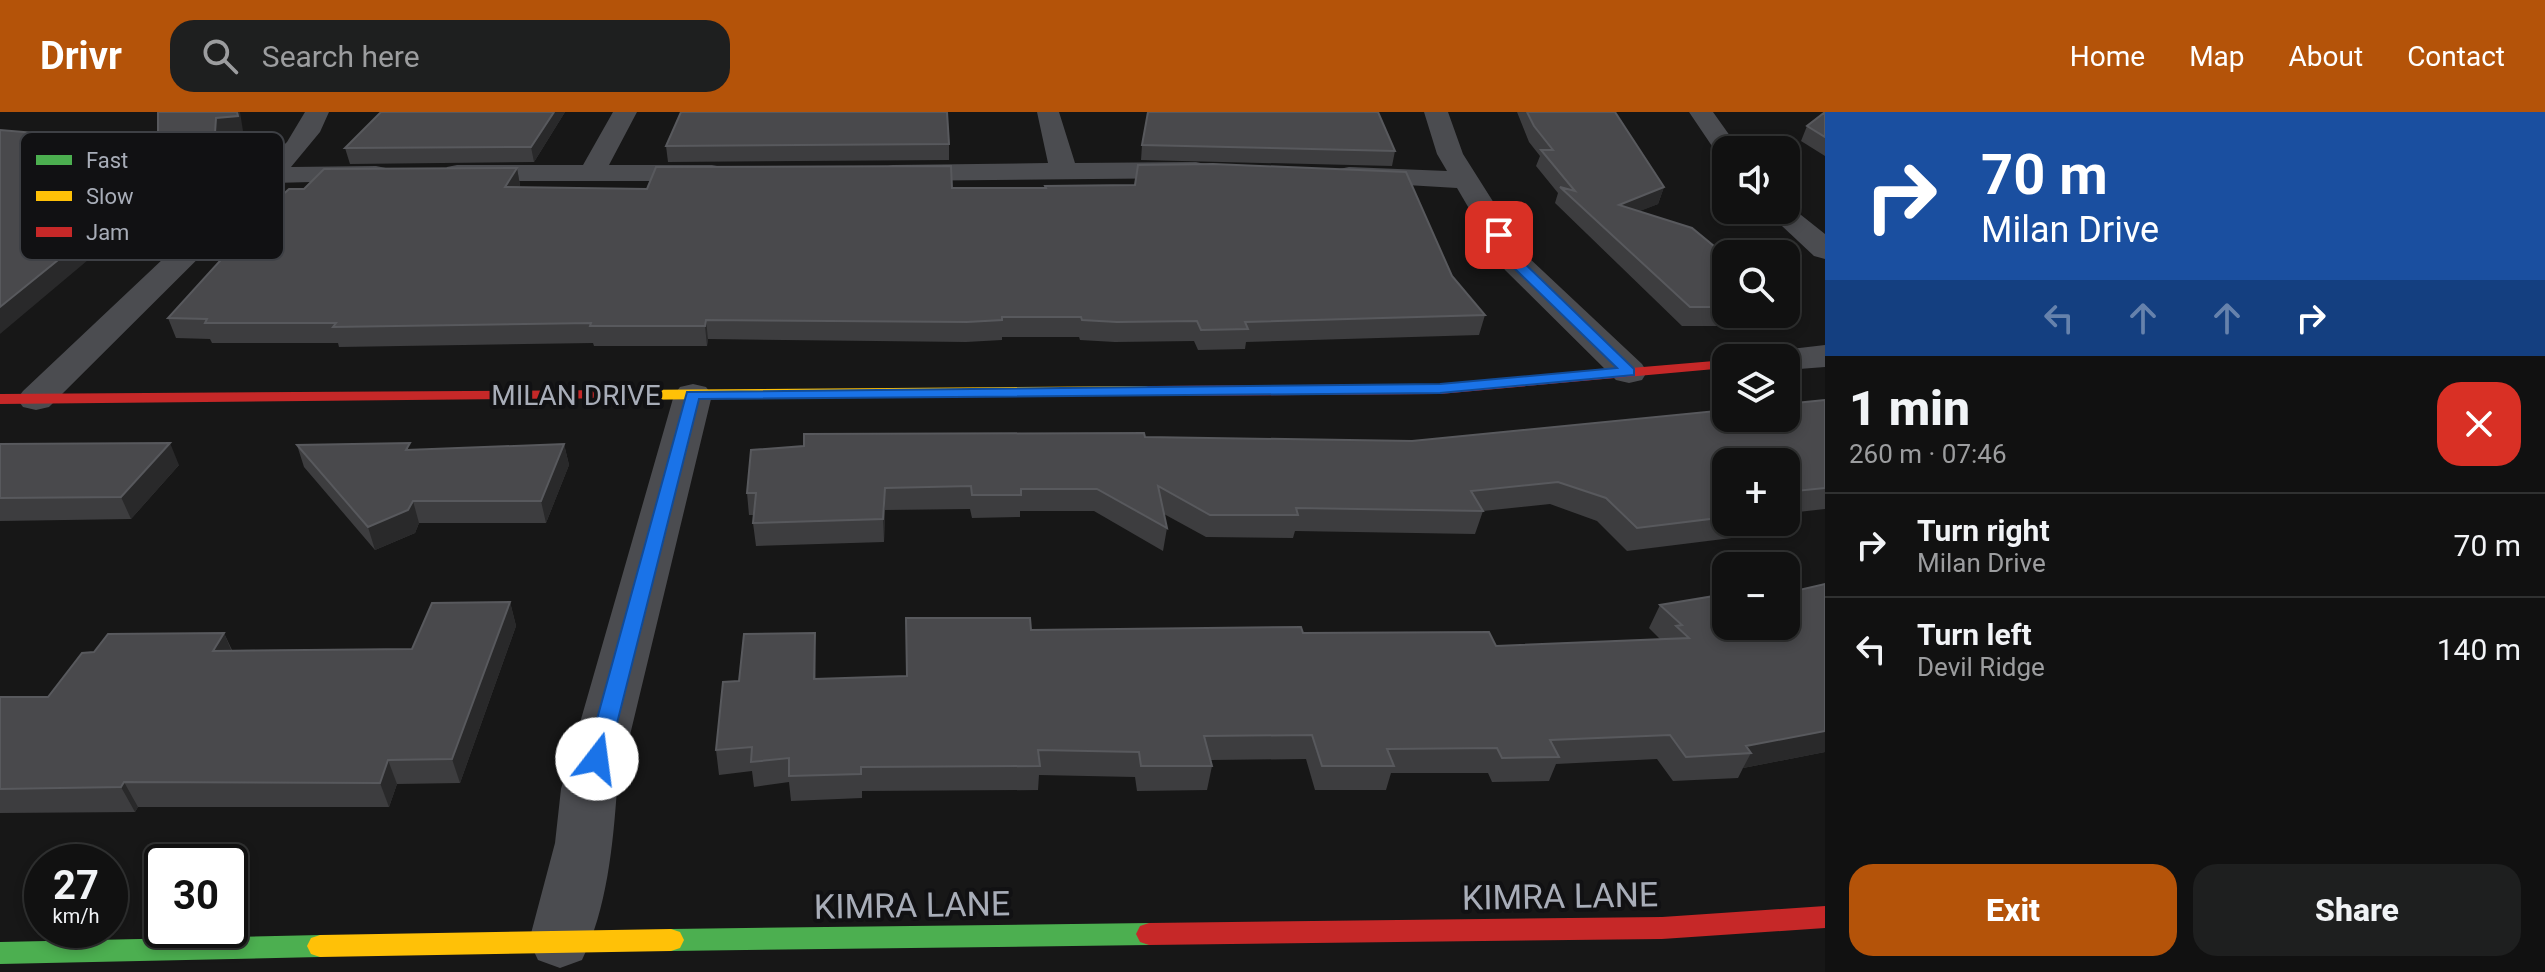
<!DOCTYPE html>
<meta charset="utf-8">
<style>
:root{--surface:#111;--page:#1e1f1f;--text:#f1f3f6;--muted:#9c9d9f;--line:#303131;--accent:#b45309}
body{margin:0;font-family:Roboto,sans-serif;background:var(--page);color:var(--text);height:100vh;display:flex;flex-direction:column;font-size:30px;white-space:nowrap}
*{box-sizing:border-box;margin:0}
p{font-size:26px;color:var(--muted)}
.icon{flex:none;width:44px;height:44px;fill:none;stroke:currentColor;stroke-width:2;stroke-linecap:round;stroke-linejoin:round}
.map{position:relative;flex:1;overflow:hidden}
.sheet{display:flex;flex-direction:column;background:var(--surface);width:720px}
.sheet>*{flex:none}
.hud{background:#1a4fa0;color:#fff;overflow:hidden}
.tools{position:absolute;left:1712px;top:24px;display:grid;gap:16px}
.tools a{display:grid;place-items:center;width:88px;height:88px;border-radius:16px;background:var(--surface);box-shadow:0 4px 12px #0003,0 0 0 2px var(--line);font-size:40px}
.speed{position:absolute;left:24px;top:732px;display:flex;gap:16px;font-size:40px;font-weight:700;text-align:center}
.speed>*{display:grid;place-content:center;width:104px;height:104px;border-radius:50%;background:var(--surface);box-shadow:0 4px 12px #0003,0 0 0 2px var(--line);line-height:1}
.speed small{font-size:20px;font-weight:400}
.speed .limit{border:4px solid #111;border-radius:12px;background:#fff;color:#111}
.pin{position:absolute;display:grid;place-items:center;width:68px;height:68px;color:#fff;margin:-34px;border-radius:16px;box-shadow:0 4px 12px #0006}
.me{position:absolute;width:88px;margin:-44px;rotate:15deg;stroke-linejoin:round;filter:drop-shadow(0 0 6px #0008)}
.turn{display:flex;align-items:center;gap:28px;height:168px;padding:0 24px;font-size:36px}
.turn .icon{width:104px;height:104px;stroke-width:2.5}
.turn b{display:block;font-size:56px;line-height:68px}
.lanes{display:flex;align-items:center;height:76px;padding:0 24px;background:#0003;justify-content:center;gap:40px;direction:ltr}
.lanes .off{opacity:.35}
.round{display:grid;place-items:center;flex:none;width:84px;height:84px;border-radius:24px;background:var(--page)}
.head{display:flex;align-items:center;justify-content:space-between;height:136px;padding:0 24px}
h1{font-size:48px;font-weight:800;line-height:60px}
.cta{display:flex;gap:16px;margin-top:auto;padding:16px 24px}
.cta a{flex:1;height:92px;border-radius:24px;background:var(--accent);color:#fff;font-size:32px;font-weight:800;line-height:92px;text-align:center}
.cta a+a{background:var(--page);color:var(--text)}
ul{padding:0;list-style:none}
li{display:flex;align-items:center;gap:24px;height:104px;padding:0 24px;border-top:2px solid var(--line)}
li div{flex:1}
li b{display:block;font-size:30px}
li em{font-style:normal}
header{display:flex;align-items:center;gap:48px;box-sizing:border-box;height:112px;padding:0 40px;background:var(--accent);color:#fff}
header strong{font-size:38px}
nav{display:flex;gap:44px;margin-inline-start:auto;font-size:28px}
.search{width:560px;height:72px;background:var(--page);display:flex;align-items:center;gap:20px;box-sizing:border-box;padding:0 28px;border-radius:24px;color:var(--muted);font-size:30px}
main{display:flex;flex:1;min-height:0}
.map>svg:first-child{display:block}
</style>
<header>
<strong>Drivr</strong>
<div class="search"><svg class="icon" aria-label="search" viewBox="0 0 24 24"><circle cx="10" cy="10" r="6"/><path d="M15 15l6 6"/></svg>Search here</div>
<nav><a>Home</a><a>Map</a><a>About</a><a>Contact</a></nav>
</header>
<main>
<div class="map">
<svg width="1825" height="860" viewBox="0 0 1825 860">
<rect width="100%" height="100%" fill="#171717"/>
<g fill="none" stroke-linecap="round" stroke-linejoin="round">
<path fill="#4b4c50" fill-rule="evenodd" d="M 305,0 L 329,0 L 320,20 L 291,55 L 376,54 L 386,56 L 390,62 L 386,68 L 274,71 L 49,295 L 36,298 L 23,295 L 17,287 L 23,279 L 287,30 Z
M 613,0 L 637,0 L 609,53 L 712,53 L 722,55 L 725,61 L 722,67 L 712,69 L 457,69 L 447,67 L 444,61 L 447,55 L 457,53 L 583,53 Z
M 1037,0 L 1059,0 L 1075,51 L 1196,50 L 1205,52 L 1209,58 L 1205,64 L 1196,66 L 893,69 L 883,67 L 880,61 L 883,55 L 893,53 L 1048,51 Z
M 1424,0 L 1448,0 L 1463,42 L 1528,145 L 1642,252 L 1647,260 L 1642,268 L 1629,271 L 1616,268 L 1505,158 L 1457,76 L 1339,69 L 1335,63 L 1339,57 L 1349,55 L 1447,59 L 1437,42 Z
M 1689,0 L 1713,0 L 1740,38 L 1726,38 L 1726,46 L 1718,43 Z
M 1786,91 L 1825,122 L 1825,147 L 1814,144 L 1765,98 L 1786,98 Z
M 1825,233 L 1825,255 L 1786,258 L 1786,246 L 1769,246 L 1773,239 Z
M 693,272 L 706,275 L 712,283 L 617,677 C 613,733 607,797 582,848 L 560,856 L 538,848 L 529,829 L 555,731 L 561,677 L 674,283 L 680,275 Z"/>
<path fill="#4caf50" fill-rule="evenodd" d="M 1149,811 L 1158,814 L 1162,822 L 1158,830 L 1149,833 L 671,839 L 662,836 L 658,828 L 662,820 L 671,817 Z
M 320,823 L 329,826 L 333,834 L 329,842 L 320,845 L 0,852 L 0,830 Z"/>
<path fill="#ffc107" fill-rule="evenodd" d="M 1148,274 L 1156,279 L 1153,282 L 621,288 L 613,283 L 621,278 Z
M 671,817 L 680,820 L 684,828 L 680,836 L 671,839 L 320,845 L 311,842 L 307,834 L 311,826 L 320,823 Z"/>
<path fill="#c62828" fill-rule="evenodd" d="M 1726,248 L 1726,256 L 1440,282 L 1148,284 L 1140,279 L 1148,274 L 1440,272 Z
M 621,278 L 626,280 L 626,286 L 0,292 L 0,282 Z
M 1825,794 L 1825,816 L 1662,827 L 1149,833 L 1140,830 L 1136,822 L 1140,814 L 1149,811 L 1662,805 Z"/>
</g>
<path fill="#3d3d3f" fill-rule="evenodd" d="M 381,0 L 565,0 L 534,50 L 350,52 L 345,36 Z
M 1517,0 L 1615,0 L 1664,75 L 1658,92 L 1639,99 L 1726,144 L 1726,202 L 1785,202 L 1780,214 L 1682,214 L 1555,91 L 1558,81 L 1536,54 L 1540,44 L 1529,30 Z
M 1825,0 L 1825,44 L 1801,29 L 1807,14 Z
M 949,32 L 949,48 L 668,50 L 666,34 Z
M 1142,33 L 1395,39 L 1392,54 L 1141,48 Z
M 517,56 L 520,73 L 519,75 L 647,77 L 952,76 L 1452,164 L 1485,203 L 1479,223 L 1246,230 L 1245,237 L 1198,238 L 1194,229 L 1115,230 L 1080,228 L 1079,225 L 1002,225 L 1002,228 L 966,230 L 708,227 L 707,234 L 594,234 L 593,231 L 339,235 L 338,231 L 212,231 L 210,227 L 176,226 L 168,206 L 304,77 Z
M 1825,288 L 1825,397 L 1798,400 L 1788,419 L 1627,439 L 1597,409 L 1550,392 L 1483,399 L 1475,422 L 1295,419 L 1293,426 L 1206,425 L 1164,402 L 1167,416 L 1163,439 L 1094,399 L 1020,399 L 1020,405 L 972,406 L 970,397 L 885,398 L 884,430 L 756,434 L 753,411 L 754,403 L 749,403 L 747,381 L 1145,325 L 1412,329 ZM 1726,350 L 1786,350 L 1786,410 L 1726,410 Z
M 0,332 L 179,353 L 131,407 L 0,409 Z
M 564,332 L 569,353 L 546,411 L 419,411 L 415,421 L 375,438 L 304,355 L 297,333 L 412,338 Z
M 1825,472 L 1825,640 L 1743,656 L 1738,666 L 1673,669 L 1657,647 L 1556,652 L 1549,669 L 1492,670 L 1488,661 L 1391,661 L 1386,678 L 1315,678 L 1306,647 L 1211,648 L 1212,654 L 1207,678 L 1137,679 L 1135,665 L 1039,663 L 1038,678 L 862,679 L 862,686 L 791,689 L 789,670 L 754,675 L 752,659 L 719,663 L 716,638 L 739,569 L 816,544 L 816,567 L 907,564 L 1031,518 L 1303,521 L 1496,534 L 1660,527 L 1649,516 L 1660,493 L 1726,514 Z
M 510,490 L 516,514 L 460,671 L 397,672 L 389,695 L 138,695 L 135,700 L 0,701 L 0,585 L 48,585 L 94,540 L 224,521 L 232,538 L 412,537 Z"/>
<path fill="#29292a" d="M 237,0 L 240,0 L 243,19 L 221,22 L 220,37 L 0,222 L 0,195 L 216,6 Z
M 554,0 L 565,0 L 534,50 L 531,35 Z
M 517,56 L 520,73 L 508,92 L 505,75 Z
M 1664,75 L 1658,92 L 1613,110 L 1619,93 Z
M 706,208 L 708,227 L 707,234 L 705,214 Z
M 170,331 L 179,353 L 131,407 L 121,385 Z
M 564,332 L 569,353 L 546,411 L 541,389 Z
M 885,376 L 885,398 L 884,430 L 883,407 Z
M 413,389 L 419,411 L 415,421 L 375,438 L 368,415 Z
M 510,490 L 516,514 L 460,671 L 452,647 Z
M 224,521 L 234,545 L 213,539 Z
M 815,521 L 816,544 L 815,591 L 814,567 Z
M 1825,619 L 1825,640 L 1743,656 L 1751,641 L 1746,634 Z
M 388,648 L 397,672 L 389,695 L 380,671 Z
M 124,670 L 138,695 L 135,700 L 121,675 Z"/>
<path fill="#49494c" stroke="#58595d" stroke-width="2" d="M 158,0 L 237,0 L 238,4 L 216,6 L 215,21 L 0,195 L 0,18 L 94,26 L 158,25 Z
M 381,0 L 554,0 L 531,35 L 345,36 Z
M 681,0 L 947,0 L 949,32 L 666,34 Z
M 1148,0 L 1378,0 L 1395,39 L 1142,33 Z
M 1527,0 L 1615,0 L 1664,75 L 1619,93 L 1692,116 L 1726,144 L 1726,195 L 1690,195 L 1560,75 L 1575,79 L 1541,38 L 1553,38 L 1534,14 Z
M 1825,0 L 1825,25 L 1807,14 Z
M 1213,52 L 1406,60 L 1452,164 L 1485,203 L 1245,210 L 1248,217 L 1201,218 L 1197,209 L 1117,210 L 1082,208 L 1081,205 L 1002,205 L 1002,208 L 967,210 L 706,208 L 705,214 L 590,214 L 591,211 L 333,215 L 336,211 L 205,211 L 207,207 L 168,206 L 269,95 L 289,77 L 304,77 L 324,57 L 517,56 L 505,75 L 647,77 L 656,55 L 951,54 L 952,76 L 1046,76 L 1045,74 L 1135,73 L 1138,53 Z
M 1825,288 L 1825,376 L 1786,380 L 1786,350 L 1726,350 L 1726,405 L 1637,416 L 1606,386 L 1558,370 L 1471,379 L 1483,399 L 1296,396 L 1298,403 L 1210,403 L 1158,374 L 1167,416 L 1097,377 L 1021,377 L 1021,383 L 972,383 L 971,374 L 885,376 L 883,407 L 753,411 L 756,381 L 747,381 L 751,338 L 804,334 L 804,322 L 1144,321 L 1145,325 L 1412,329 L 1726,298 L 1726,306 L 1786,306 L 1786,292 Z
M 170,331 L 121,385 L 0,386 L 0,332 Z
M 410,331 L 406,338 L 564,332 L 541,389 L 413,389 L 408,398 L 368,415 L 297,333 Z
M 1786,385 L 1800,396 L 1786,398 Z
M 1825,472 L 1825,619 L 1746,634 L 1751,641 L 1686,645 L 1670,623 L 1550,628 L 1559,645 L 1502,646 L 1497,636 L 1387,637 L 1394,654 L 1322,654 L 1312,623 L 1204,624 L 1212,654 L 1141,654 L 1139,640 L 1038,638 L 1040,654 L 861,655 L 861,662 L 789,664 L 789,646 L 751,650 L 752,635 L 716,638 L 723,570 L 739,569 L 744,522 L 815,521 L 814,567 L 907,564 L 906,506 L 1030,506 L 1031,518 L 1301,515 L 1303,521 L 1489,520 L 1496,534 L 1689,526 L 1676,514 L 1682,513 L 1660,493 L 1726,482 L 1726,514 L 1786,514 L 1786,481 Z
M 510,490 L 452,647 L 388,648 L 380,671 L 124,670 L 121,675 L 0,677 L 0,585 L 48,585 L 82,541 L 94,540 L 108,522 L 224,521 L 213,539 L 412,537 L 432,491 Z"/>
<path fill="#1a73e8" stroke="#114b97" stroke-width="2" d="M 1495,121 L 1504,121 L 1521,148 L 1634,257 L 1634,263 L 1440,281 L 699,287 L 608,647 L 605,653 L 597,655 L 589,653 L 586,647 L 687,280 L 1440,272 L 1617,256 L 1511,153 L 1493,123 Z"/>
<g text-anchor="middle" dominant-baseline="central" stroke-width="8" stroke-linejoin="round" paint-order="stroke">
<g font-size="28" fill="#a8adb8" stroke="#111113">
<text x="576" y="283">MILAN DRIVE</text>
</g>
<g font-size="34" fill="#a8adb8" stroke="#111113">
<text transform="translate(1560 784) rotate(-1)">KIMRA LANE</text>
<text transform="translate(912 793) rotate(-1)">KIMRA LANE</text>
</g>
</g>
<rect x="20" y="20" width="264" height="128" rx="12" fill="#111113" stroke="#3e4045" stroke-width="2"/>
<rect x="36" y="43" width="36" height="10" fill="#4caf50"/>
<rect x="36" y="79" width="36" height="10" fill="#ffc107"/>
<rect x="36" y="115" width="36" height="10" fill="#c62828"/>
<g font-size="22" fill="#a8adb8">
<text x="86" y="56">Fast</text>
<text x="86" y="92">Slow</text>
<text x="86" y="128">Jam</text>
</g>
</svg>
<div class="tools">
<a><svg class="icon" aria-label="sound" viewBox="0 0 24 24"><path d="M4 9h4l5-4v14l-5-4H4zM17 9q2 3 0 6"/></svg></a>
<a><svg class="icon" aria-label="search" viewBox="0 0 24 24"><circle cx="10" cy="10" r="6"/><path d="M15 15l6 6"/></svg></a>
<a><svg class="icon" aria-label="layers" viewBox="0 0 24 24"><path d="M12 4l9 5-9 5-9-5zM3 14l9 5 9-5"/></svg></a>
<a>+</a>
<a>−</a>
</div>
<div class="speed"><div>27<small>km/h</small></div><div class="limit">30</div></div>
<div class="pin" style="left:1499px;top:123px;background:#d93025"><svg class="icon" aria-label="arrive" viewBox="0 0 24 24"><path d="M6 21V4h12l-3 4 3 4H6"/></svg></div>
<svg class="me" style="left:597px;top:647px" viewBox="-20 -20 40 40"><circle r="19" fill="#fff"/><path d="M0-13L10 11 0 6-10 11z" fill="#1a73e8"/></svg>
</div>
<section class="sheet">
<div class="hud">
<div class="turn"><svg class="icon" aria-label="right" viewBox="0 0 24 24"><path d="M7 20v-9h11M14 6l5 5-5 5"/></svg><div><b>70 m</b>Milan Drive</div></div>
<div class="lanes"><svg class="icon off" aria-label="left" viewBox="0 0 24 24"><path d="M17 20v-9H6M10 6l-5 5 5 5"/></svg><svg class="icon off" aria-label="ahead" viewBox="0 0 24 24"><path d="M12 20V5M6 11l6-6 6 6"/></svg><svg class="icon off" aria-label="ahead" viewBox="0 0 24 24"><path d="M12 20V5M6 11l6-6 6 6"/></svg><svg class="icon" aria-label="right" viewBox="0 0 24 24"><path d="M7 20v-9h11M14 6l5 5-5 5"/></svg></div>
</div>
<div class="head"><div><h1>1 min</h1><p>260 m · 07:46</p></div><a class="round" style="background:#d93025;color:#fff"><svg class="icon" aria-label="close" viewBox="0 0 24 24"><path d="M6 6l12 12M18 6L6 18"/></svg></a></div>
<ul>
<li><svg class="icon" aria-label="right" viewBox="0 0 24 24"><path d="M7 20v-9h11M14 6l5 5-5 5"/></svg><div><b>Turn right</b><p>Milan Drive</p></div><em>70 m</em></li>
<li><svg class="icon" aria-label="left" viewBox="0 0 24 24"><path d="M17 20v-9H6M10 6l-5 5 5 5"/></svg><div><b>Turn left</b><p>Devil Ridge</p></div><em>140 m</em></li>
</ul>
<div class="cta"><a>Exit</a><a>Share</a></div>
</section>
</main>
